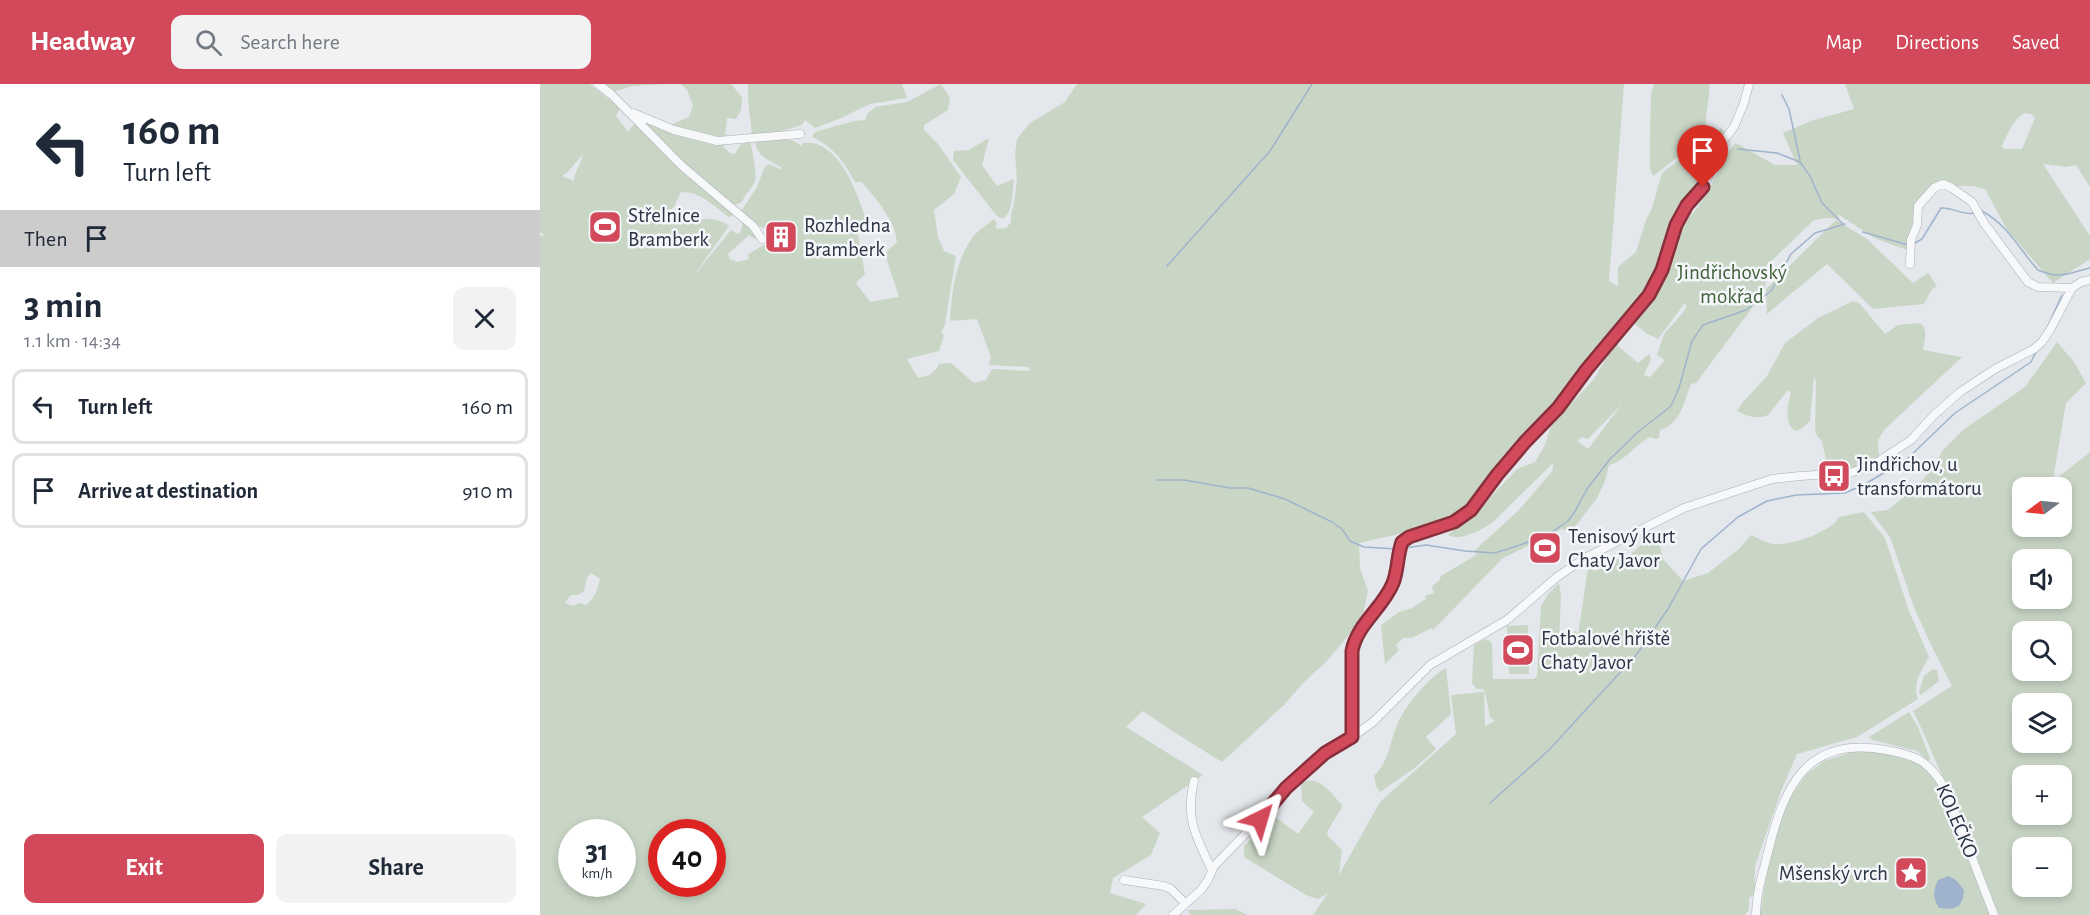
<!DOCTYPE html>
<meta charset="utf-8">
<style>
:root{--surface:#fff;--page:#f2f2f3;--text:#1f2937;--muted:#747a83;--line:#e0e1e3;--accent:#d1495b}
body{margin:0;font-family:"Alegreya Sans",sans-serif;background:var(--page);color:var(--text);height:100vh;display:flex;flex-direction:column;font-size:22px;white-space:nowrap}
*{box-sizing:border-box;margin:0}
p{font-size:20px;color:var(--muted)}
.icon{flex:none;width:33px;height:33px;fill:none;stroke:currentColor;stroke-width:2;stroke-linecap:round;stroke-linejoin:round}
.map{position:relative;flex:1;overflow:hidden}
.details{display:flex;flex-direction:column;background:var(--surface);width:540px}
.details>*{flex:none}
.hud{background:#fff;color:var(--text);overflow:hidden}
.needle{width:39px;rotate:255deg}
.controls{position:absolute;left:1472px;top:393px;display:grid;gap:12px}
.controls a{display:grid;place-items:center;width:60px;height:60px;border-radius:12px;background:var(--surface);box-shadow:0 3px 9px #0003;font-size:30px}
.speed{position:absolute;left:18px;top:735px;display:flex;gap:12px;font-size:30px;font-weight:700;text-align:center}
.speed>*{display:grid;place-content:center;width:78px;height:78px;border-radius:50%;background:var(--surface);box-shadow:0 3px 9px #0003;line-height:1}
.speed small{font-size:15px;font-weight:400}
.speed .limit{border:9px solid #d22;background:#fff;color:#111}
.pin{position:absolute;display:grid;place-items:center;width:51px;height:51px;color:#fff;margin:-62px -26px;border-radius:50% 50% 50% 0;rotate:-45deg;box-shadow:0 0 6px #0007}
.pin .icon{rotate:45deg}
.me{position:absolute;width:66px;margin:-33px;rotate:40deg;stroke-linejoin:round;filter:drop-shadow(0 0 4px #0008)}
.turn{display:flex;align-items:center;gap:21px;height:126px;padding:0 24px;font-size:27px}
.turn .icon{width:78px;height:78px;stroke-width:2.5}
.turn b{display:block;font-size:42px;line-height:51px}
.then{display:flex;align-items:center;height:57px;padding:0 24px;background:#0003;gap:12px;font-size:22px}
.round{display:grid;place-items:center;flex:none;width:63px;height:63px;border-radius:12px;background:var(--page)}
.headline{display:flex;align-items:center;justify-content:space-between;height:102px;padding:0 24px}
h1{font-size:36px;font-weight:600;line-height:45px}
.primary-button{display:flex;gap:12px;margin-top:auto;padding:12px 24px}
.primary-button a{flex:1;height:69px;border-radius:12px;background:var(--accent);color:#fff;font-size:24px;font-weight:600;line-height:69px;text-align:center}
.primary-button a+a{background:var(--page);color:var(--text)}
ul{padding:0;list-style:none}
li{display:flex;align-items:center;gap:18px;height:75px;margin:0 12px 9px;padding:0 12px;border:3px solid var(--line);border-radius:12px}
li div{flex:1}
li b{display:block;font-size:22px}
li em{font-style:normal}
header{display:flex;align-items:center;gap:36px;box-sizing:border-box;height:84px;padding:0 30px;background:var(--accent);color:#fff}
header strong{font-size:28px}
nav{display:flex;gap:33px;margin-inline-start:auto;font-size:21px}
.search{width:420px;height:54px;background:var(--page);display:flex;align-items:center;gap:15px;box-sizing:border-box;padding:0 21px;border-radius:12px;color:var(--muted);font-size:22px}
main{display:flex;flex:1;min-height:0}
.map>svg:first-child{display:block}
</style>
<header>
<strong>Headway</strong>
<div class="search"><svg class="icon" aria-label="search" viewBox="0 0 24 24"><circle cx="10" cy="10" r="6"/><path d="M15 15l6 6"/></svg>Search here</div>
<nav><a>Map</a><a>Directions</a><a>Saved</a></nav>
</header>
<main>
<section class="details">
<div class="hud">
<div class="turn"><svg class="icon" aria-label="left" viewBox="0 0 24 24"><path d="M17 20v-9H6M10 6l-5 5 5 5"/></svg><div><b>160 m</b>Turn left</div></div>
<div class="then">Then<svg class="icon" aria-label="arrive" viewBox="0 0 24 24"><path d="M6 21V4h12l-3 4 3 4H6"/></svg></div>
</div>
<div class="headline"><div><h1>3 min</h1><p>1.1 km · 14:34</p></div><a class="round"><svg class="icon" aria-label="close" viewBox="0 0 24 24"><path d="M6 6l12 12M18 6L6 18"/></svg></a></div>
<ul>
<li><svg class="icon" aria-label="left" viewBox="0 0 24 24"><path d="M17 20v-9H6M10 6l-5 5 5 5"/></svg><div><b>Turn left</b></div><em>160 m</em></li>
<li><svg class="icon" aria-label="arrive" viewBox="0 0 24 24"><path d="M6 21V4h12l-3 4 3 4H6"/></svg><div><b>Arrive at destination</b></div><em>910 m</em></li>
</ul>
<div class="primary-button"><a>Exit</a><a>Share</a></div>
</section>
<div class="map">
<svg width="1550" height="831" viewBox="0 0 1550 831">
<rect width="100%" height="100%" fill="#e4e7ec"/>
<path fill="#c9d6c5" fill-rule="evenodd" d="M 0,0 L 50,0 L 80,24 L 76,32 L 88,48 L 96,37 L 192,129 L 192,132 L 189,133 C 173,122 162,108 141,108 L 134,123 L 121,133 C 144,146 166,125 189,142 L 152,194 L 191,146 L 198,150 L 201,147 L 203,136 L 211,143 L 217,153 L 214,155 L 209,151 L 188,170 L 190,175 L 198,178 L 209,175 L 208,170 L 226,160 L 234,162 L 238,160 L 233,148 L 212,139 L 200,129 L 217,103 L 224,84 L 229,80 L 240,85 L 242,84 C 230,76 218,74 215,58 C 229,58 250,50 261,62 L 263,59 C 298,54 317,108 326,135 L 316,139 L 325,190 L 316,199 L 330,218 L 359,213 L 347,176 L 347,167 L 357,158 C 355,136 336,115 322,98 L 315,98 C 305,79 293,62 272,53 L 274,49 L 278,47 L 314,37 L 325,36 L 327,30 L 335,23 L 367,18 L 401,0 L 410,14 L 408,26 L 384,41 L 384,46 L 398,60 L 421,93 L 414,110 L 394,126 L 398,153 L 404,167 L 416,172 L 405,240 L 401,249 L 404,251 L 399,267 L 367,275 L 378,294 L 390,291 L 398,283 L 398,280 L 411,279 L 434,299 L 446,296 L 452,285 L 490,287 L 489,283 L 449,281 L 451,273 L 437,235 L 410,237 C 411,210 416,177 432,154 C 437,147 447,141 454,135 L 457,140 L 455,143 L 457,145 L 466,144 L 471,138 L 471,130 L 474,120 L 477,96 L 475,70 L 477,55 L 490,39 L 525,18 L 537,0 L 1084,0 L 1069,197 L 1078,202 L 1078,183 L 1096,168 L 1106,136 L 1112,124 L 1122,89 L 1181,44 L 1185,49 L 1159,104 L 1148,117 L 1118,187 L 1104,210 L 914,438 L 819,459 L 820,484 L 828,507 L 822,535 L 786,578 L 763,599 L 744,621 L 682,678 L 629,645 L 603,627 L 586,643 L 663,691 L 602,733 L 620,749 L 611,771 L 573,794 L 570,809 L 606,820 L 596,831 L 0,831 L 0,152 L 5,151 L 0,148 ZM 42,71 C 42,80 34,87 34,97 L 22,92 L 29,87 ZM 51,489 L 60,495 C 57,506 55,514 46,521 L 40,519 L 33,522 L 25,519 L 31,511 L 38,511 L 44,507 L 47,494 ZM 32,748 L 82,748 L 82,800 L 32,800 ZM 122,748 L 172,748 L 172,800 L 122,800 Z
M 63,0 L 125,0 L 92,2 L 73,8 Z
M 141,0 L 191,0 L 202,13 L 201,26 L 196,35 L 187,34 L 184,63 L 190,69 L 195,70 L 200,61 L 210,57 C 212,65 217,88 215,97 C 215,100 204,112 202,118 L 193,121 L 164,99 L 95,34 L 128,42 L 149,33 L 153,21 L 147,6 Z
M 208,0 L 362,0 L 367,14 L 330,20 L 299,35 L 275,44 L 265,36 L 262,41 L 218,54 L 212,53 C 211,35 207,18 208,0 Z
M 1114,0 L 1170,0 L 1164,53 L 1113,92 L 1110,85 L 1110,53 L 1111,9 Z
M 1305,0 L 1550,0 L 1550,103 L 1536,81 L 1527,83 L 1503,80 L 1550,152 L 1550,175 L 1513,199 L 1467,146 L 1445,105 L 1433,102 L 1393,102 L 1375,121 L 1375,139 L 1367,166 L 1334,154 L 1298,130 L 1299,135 L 1286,134 L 1274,136 L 1226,182 L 1228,183 L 1224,208 L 1156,299 L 1151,300 C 1144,317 1141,340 1120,346 L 1119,354 L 1116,355 L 1110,353 C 1095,361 1084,378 1069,381 L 1065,397 L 1057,414 L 1031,448 L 1022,445 L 963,474 L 893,546 L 891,544 L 872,554 L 863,554 L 856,561 L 859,566 L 845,580 L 841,541 L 859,528 L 872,524 L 886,515 L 885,512 L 894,509 L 892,502 L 899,497 L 901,492 L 936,471 L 935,466 L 979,426 L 1013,386 L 1013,379 L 952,439 C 941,446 920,458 908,451 L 946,418 L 977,385 L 995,378 L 1004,363 L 1015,331 L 1030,321 L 1054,295 L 1065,276 L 1065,267 L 1077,253 L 1078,255 L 1078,262 L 1098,279 L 1109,270 L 1111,275 L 1104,291 L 1110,293 L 1125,276 L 1117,271 L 1124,250 L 1142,230 L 1147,222 L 1144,220 L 1118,255 L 1106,249 L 1091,237 L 1110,214 L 1130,182 L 1144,139 L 1158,123 L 1170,103 L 1184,78 L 1185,71 L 1196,59 L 1235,81 L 1257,81 L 1243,49 L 1271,37 L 1314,25 ZM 1484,29 L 1491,30 L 1495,34 L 1482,65 L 1464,65 L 1462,62 C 1467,51 1473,36 1484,29 ZM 1082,320 L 1048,365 L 1037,357 L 1042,353 L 1048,355 Z
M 449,54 L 442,81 L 457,102 L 474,95 C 472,108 474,126 463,135 L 456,131 L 413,76 L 414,67 L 429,66 Z
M 1296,136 L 1327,155 L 1373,199 L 1388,189 L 1397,202 L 1392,205 L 1384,220 L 1333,225 L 1287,180 L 1227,230 L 1226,205 Z
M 1313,217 L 1319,219 L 1345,250 L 1358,241 L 1380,239 C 1389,246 1384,256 1383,266 L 1422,273 L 1344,346 L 1338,356 L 1339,372 L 1322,382 L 1307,385 L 1302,382 L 1287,380 L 1282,357 L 1277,352 L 1275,345 L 1276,297 L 1274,293 L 1270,337 L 1261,345 L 1256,347 C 1243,340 1248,320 1251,308 L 1248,306 L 1228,331 C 1218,336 1207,332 1197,327 L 1203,318 L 1227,292 L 1245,259 L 1278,234 Z
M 1517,258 L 1534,278 L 1546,299 L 1526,319 L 1513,395 L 1516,395 L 1550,368 L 1550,831 L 1459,831 L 1408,702 C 1394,678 1386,651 1373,627 L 1412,602 L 1391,561 L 1374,523 L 1350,453 L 1331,428 L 1348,426 L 1379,400 L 1395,381 L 1403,366 L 1423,346 L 1485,303 ZM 1482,404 L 1521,404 L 1521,442 L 1482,442 ZM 1482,476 L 1521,476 L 1521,514 L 1482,514 ZM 1482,548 L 1521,548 L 1521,586 L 1482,586 ZM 1482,620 L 1521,620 L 1521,658 L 1482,658 ZM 1482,692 L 1521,692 L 1521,730 L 1482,730 ZM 1482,764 L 1521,764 L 1521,802 L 1482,802 Z
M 1324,428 L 1345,454 L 1369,527 L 1389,573 C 1382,586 1372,599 1378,615 L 1317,653 L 1257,670 L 1241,707 L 1215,782 L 1215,809 L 1209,814 L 1209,826 L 1205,831 L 773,831 L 788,809 L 778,815 L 766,811 L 704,773 L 704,762 C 715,752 721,741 731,730 L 758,750 L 774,728 L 762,717 L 761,700 C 777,688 792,710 802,721 L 802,723 L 787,748 L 788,752 L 802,766 L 799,791 L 840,718 L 916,650 L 911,611 L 944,608 L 945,642 L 955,637 L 950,633 L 945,608 L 943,605 L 937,605 L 932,599 L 934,561 L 946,555 L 950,557 L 952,560 L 953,595 L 994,595 L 997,592 L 1001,522 L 1009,509 L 1019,499 L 1021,510 L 1019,556 L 1036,547 L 1038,551 L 1048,484 L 1055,487 L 1077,474 L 1081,479 L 1116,448 L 1123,475 L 1143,497 L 1168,489 L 1200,464 L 1211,451 C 1218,454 1226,459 1234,460 C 1250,462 1292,448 1299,433 Z
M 1014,455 L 1017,465 L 996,473 L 993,463 Z
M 988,541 L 989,590 L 969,590 L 967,542 Z
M 906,584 L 911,630 L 886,653 L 896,665 L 876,683 L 840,708 L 836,702 L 834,692 C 851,673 848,663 857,641 C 864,623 889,593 906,584 Z
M 1392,585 L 1397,586 L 1399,597 L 1381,611 L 1379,608 L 1384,592 Z
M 1369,628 L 1378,643 L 1390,674 L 1388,677 L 1377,667 L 1332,656 L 1329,653 Z
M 1318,666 L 1353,670 L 1373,675 L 1395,691 L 1451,831 L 1220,831 L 1227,787 L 1242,728 L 1254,708 L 1266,691 L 1284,677 Z
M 695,825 L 707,831 L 651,831 L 647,826 Z"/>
<path fill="#9fb4cc" d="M 1408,792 L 1416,796 L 1424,806 L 1423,814 L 1419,822 L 1411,825 L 1399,824 C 1392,813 1393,807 1398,796 Z"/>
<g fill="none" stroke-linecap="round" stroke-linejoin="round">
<path stroke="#9fb4cc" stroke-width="1.5" d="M 1242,11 L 1249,25 L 1260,76
M 1198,65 L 1237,69 L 1260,78 L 1270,92 L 1282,119 L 1303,140
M 1442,127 C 1469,142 1478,164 1498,186 C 1521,196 1528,189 1550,184
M 1323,148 L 1368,161
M 1375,159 L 1382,155 L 1401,124 C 1413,123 1424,132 1435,129
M 627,182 L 730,67 L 772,0
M 1496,260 L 1506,246 L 1522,211
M 617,396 L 644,396 L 690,404 L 708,404 L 745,415 L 792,438 L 802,445 L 810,457 L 824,463 L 857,465
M 864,464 L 886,461 L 925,467 L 955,469 L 983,460 L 1012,448 L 1028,437 L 1034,429 L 1047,405 L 1070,375 L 1098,348 L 1131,322 L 1139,304 L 1152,257 L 1163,241 L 1206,226 L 1231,207 L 1251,170 L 1275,149 L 1305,140
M 950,719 L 1009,666 L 1097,570 L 1128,525 L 1161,465 L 1198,433 L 1227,417 L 1256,411 L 1305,409 L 1325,400 L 1366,376 L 1415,329 L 1491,278 L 1496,268"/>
<defs>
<path id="minor" d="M 58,0 L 71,10 L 142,82 L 213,142 L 222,155
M 93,29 L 134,46 L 177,57 L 260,50
M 1370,180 L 1371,156 L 1377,141 L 1378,122 L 1394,104 L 1403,100 L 1412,104 L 1432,118 L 1444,139 L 1488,198 L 1498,203 L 1532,204
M 812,653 L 812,567 L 813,558 L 846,513 L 853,500 L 862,458 L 869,453 L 914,438 L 931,426 L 957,391 L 999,342 L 1018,324 L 1048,285 L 1109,211 L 1122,186 L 1136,141 L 1147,121 L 1163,103 L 1176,78 L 1181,60 L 1194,43 L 1204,19 L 1209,0
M 654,697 C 645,735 656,753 672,786
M 584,796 L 624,802 L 631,805 L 645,819
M 633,831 L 661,806 L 668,796 L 674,782 L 720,735 L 746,704 L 785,669 L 812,653 L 833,638 L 890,581 L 967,536 L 1017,493 L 1045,474 L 1144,424 L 1232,395 L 1260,392 L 1310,389 L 1333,381 L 1371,356 L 1393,332 L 1420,308 L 1455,285 L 1494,265 L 1502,258 L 1510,246 L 1532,204 L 1541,198 L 1550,196
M 1216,831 C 1216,809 1223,789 1228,768 C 1244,702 1267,651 1346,666 C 1378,671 1391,679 1407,708 L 1454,831"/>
</defs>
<use href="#minor" stroke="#a9aeb7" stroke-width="9"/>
<use href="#minor" stroke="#f7f8fa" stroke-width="8"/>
</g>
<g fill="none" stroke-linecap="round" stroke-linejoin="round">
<defs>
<path id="route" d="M 720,735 L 746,704 L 785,669 L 812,653 L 812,567 C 817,540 843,524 853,499 C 858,487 857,472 862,458 L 869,453 L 914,438 L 931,426 L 957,391 L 985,358 L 1018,324 L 1047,285 L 1109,211 L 1122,186 L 1136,141 L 1147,121 L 1163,103"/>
</defs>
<use href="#route" stroke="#882f3b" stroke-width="15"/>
<use href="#route" stroke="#d1495b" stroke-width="10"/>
</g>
<defs>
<symbol id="stadium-square" viewBox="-11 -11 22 22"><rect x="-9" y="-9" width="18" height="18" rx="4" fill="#d1495b" stroke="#f4f6f9"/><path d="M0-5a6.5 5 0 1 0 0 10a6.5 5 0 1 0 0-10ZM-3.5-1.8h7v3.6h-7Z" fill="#fff"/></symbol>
<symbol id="building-square" viewBox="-11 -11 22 22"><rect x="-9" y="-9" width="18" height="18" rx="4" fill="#d1495b" stroke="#f4f6f9"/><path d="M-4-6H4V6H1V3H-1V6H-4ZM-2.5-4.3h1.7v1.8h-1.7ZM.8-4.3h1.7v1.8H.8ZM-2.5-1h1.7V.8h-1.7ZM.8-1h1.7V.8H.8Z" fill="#fff"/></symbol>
<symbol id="bus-square" viewBox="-11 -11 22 22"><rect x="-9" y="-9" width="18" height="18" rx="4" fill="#d1495b" stroke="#f4f6f9"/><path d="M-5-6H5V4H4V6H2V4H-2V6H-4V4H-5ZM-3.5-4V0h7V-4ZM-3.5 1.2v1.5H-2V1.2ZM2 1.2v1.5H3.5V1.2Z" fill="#fff"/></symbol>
<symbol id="sight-square" viewBox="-11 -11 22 22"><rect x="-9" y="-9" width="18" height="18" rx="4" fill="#d1495b" stroke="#f4f6f9"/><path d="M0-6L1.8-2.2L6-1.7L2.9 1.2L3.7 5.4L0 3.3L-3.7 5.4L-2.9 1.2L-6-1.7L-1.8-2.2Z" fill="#fff"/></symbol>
</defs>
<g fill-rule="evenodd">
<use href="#stadium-square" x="46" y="124" width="38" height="38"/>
<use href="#building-square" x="222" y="134" width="38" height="38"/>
<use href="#bus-square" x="1275" y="373" width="38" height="38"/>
<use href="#stadium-square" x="986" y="445" width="38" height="38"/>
<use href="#stadium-square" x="959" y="547" width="38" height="38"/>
<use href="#sight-square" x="1352" y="770" width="38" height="38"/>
</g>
<g text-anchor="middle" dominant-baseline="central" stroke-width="5" stroke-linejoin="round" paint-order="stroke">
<g font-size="21" fill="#2b3445" stroke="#f4f6f9" text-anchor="start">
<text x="88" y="131">Střelnice<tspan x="88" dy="24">Bramberk</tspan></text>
<text x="264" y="141">Rozhledna<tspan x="264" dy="24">Bramberk</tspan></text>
<text x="1317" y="380">Jindřichov, u<tspan x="1317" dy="24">transformátoru</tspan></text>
<text x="1028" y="452">Tenisový kurt<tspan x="1028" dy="24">Chaty Javor</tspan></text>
<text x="1001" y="554">Fotbalové hřiště<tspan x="1001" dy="24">Chaty Javor</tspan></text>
<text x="1348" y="789" text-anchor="end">Mšenský vrch</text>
</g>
<g font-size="21" fill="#3f6138" stroke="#f4f6f9">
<text x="1192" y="188">Jindřichovský<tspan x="1192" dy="24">mokřad</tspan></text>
</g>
<g font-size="21" fill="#2b3445" stroke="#f4f6f9">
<text transform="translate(1417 737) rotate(67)">KOLEČKO</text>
</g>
</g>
</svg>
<div class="controls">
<a><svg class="needle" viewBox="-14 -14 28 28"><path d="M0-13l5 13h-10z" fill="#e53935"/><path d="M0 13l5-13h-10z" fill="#747a83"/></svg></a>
<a><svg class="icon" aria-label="sound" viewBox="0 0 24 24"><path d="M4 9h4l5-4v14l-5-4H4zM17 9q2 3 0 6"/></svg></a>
<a><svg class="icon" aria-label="search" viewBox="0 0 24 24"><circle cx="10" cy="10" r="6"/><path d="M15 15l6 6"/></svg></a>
<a><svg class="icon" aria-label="layers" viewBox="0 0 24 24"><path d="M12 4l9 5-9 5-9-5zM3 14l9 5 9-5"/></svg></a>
<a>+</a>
<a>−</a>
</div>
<div class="speed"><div>31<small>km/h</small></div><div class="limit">40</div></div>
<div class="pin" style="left:1163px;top:103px;background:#d93025"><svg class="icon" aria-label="arrive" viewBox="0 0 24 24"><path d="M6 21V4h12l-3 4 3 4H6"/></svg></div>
<svg class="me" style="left:720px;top:735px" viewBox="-20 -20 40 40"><path d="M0-17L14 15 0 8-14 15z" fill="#d1495b" stroke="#fff" stroke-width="4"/></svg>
</div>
</main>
